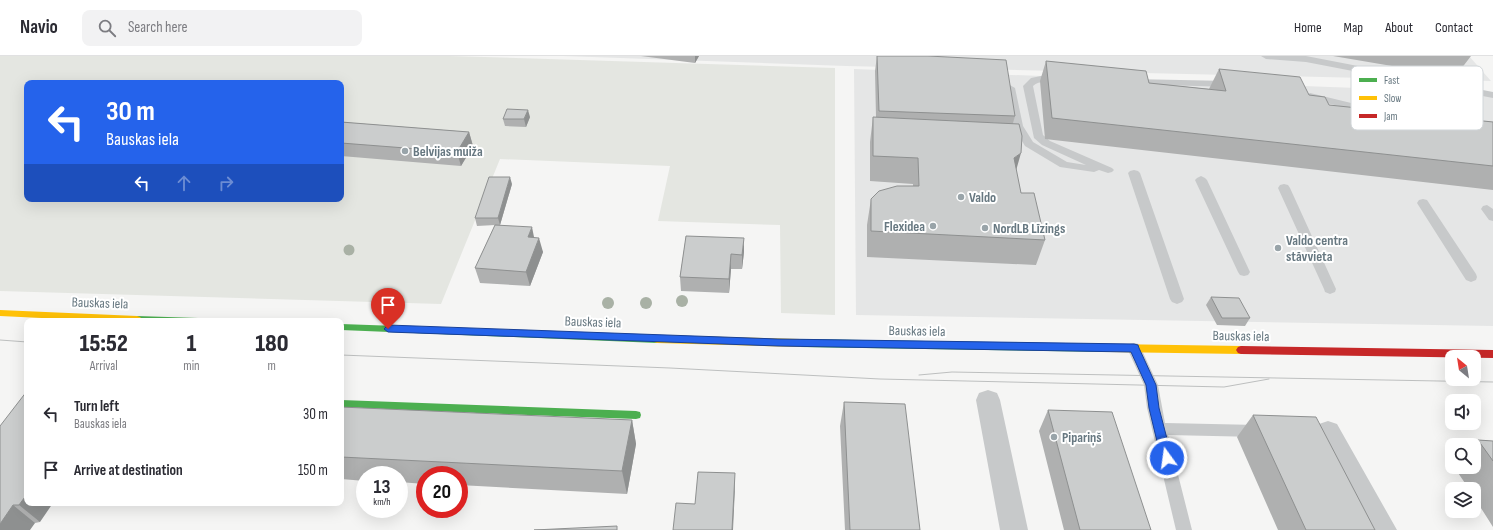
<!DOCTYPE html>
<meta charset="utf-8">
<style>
:root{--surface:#fff;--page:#f2f2f3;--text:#2b2b33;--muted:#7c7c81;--line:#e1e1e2}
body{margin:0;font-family:"Sofia Sans Condensed",sans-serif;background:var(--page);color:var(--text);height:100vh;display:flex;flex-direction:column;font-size:15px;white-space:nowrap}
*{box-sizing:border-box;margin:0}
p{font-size:13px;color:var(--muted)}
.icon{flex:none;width:22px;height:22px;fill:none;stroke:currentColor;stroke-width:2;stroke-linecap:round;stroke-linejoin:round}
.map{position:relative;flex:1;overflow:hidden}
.drawer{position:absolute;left:24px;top:262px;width:320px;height:188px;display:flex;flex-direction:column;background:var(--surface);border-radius:8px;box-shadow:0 4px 16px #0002}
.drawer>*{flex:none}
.top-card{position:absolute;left:24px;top:24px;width:320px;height:122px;border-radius:8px;box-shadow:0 4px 16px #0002;background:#2563eb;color:#fff;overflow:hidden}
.needle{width:26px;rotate:330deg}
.fabs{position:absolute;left:1445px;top:294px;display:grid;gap:8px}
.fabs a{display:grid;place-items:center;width:36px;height:36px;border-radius:8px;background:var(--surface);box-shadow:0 4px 16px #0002;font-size:20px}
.speed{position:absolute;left:356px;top:410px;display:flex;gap:8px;font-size:20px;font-weight:700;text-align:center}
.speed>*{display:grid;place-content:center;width:52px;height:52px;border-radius:50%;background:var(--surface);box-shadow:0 4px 16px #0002;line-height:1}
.speed small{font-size:10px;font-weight:400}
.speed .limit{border:6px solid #d22;background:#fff;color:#111}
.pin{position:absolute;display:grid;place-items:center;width:34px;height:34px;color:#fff;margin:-41px -17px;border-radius:50% 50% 50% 0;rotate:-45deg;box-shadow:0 0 4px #0007}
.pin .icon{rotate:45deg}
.me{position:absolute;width:44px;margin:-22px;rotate:346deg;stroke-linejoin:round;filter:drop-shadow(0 0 3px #0008)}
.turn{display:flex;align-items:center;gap:14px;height:84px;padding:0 16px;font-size:18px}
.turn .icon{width:52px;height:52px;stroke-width:2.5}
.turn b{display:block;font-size:28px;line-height:34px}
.lanes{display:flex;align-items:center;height:38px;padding:0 16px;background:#0003;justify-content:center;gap:20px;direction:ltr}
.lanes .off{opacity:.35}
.eta{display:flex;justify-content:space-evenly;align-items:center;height:68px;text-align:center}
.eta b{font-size:24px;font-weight:800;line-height:28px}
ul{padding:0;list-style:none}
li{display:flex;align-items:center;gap:12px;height:56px;padding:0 16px}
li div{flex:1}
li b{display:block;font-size:15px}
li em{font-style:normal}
header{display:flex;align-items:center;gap:24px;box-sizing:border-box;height:56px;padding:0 20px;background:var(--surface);border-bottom:1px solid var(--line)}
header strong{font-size:19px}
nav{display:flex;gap:22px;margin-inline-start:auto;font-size:14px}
.search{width:280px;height:36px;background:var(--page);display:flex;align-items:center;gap:10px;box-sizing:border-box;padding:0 14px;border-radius:8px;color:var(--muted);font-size:15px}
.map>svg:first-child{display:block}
</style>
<header>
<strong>Navio</strong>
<div class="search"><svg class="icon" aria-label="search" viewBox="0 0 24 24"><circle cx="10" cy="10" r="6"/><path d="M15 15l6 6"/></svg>Search here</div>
<nav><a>Home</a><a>Map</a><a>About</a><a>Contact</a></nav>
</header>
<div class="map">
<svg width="1493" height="474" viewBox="0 0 1493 474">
<rect width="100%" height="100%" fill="#f5f5f4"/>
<path fill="#e5e6e6" d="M 563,0 L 1469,0 L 1491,25 L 846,10 Z
M 854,13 L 1491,37 L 1493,39 L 1493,270 L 856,259 Z"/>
<path fill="#e4e6e1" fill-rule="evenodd" d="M 0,0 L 450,0 L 835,12 L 835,259 L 781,257 L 780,169 L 658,165 L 670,110 L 500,103 L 441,248 L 0,235 ZM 27,27 L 341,27 L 341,143 L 27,143 Z"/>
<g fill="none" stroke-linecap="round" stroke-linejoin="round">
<path fill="#c7c9ca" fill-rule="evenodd" d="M 1261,0 L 1306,0 L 1493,36 L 1493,42 L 1306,6 L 1266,3 Z
M 1046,19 L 1059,20 L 1064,23 C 1056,31 1042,21 1033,30 L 1043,79 L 1050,85 L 1112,112 L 1114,114 L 1112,116 L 1108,117 L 1099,114 L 1094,116 L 1060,111 L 1025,90 L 1013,70 L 1005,34 L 1000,30 L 1002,28 L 1008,28 L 1015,32 L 1023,70 L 1033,86 L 1067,106 L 1086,109 L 1042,89 L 1034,82 L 1023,30 L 1031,22 Z
M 1131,23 L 1229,25 L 1234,28 L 1229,31 L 1128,28 L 1126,26 Z
M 1310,37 L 1384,55 L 1385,57 L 1380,60 L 1306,42 L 1305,40 Z
M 1134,114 L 1138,115 L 1140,117 L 1184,243 L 1182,246 L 1177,248 L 1172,246 L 1170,243 L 1128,117 L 1130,115 Z
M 1201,120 L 1205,122 L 1207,124 L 1250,216 L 1248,219 L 1244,220 L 1240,219 L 1238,216 L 1195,124 L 1197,122 Z
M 1284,128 L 1288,129 L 1290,132 L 1336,233 L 1335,236 L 1330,238 L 1325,236 L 1324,233 L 1278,132 L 1280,129 Z
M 1423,143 L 1427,144 L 1476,218 L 1477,221 L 1476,224 L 1471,226 L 1466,224 L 1417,147 L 1419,144 Z
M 1487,149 L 1493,153 L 1493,165 L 1489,164 L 1481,153 L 1483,150 Z
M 1134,287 L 1139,288 L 1158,329 L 1165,367 L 1258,369 L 1263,371 L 1266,375 L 1263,379 L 1258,381 L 1168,379 L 1192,474 L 1176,474 L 1147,352 L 1144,329 L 1127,292 L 1129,288 Z"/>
<path fill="#c7c9ca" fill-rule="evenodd" d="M 988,334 L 997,337 L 1000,344 L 1028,474 L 1000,474 L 976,344 L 979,337 Z
M 1328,365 L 1337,368 L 1397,474 L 1368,474 L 1315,376 L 1319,368 Z"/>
<path fill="#4caf50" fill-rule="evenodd" d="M 137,260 L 198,262 L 201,263 L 203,265 L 133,265 L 132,263 L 134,261 Z
M 341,268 L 657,279 L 660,280 L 662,283 L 660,286 L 657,287 L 341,274 Z
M 800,283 L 1110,288 L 1113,289 L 1115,292 L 1113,295 L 1110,296 L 800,291 L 797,290 L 795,287 L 797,284 Z
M 341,344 L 636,355 L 640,356 L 641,359 L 640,362 L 636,363 L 341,352 Z"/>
<path fill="#ffc107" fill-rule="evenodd" d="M 0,254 L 137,260 L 140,261 L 142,263 L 141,265 L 104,265 L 0,260 Z
M 657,279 L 800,283 L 803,284 L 805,287 L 803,290 L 800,291 L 657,287 L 654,286 L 652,283 L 654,280 Z
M 1110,288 L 1241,290 L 1244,291 L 1246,294 L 1244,297 L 1241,298 L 1110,296 L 1107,295 L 1105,292 L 1107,289 Z"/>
<path fill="#c62828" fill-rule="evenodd" d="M 1241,290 L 1493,294 L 1493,302 L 1241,298 L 1238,297 L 1236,294 L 1238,291 Z"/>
<path stroke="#bdbfbf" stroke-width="1" d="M 0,284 L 27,286
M 341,299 L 670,312 L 880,323 L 1224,331 L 1269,323
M 919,319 L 952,316 L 1493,326"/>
</g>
<g fill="#a9b1a5">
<circle cx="349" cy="194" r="5.5"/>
<circle cx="682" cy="245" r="6"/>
<circle cx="608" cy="247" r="6"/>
<circle cx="646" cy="247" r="6"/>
</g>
<path fill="#afb0b0" d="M 641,0 L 699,0 L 695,7 Z
M 877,0 L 928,0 L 1015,60 L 1013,67 L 1016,114 L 1021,137 L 1045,184 L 1036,209 L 867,201 L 867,169 L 871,143 L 913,130 L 913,128 L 870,125 L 870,86 L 873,61 L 876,61 L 875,15 Z
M 1333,0 L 1471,0 L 1461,13 L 1449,13 L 1445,19 Z
M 1046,5 L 1149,27 L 1209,33 L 1219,13 L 1309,39 L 1329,49 L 1493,66 L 1493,134 L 1045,83 L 1040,25 Z
M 530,61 L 526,71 L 505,70 L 503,63 Z
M 341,66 L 469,76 L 473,90 L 461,110 L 341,100 Z
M 512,128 L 500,169 L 534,181 L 543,196 L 530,230 L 480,227 L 475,212 L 495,169 L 477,170 L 475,162 Z
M 686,180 L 744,196 L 742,213 L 731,213 L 729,237 L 681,235 L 680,221 Z
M 1211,241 L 1250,262 L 1245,270 L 1217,269 L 1206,249 Z
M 27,335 L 40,466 L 0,474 Z
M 844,346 L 920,474 L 845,474 L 840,370 Z
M 341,351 L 632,364 L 636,388 L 627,438 L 459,429 L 459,419 L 425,419 L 425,428 L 399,426 L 399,419 L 365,419 L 365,425 L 341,423 Z
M 1048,354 L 1151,474 L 1064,474 L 1039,375 Z
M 1253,359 L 1375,474 L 1278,474 L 1237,381 Z
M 1478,384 L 1493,385 L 1493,471 L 1474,441 L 1474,433 L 1469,433 L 1454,411 L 1474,411 L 1474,389 L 1473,389 Z"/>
<path fill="#8e9090" d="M 695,0 L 699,0 L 695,7 Z
M 528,54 L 530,61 L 526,71 L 524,63 Z
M 469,76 L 473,90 L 461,110 L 457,96 Z
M 1021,97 L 1014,122 L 1014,102 Z
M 510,121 L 512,128 L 500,169 L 498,162 Z
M 532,171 L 535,186 L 528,181 Z
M 539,182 L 543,196 L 530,230 L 526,216 Z
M 744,182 L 744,196 L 742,213 L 742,199 Z
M 731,198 L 731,213 L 729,237 L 729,223 Z
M 632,364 L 636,388 L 627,438 L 622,415 Z
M 735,417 L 735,431 L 733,474 L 732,474 Z
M 27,438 L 27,447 L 53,447 L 40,466 L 19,449 Z
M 13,449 L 35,467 L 30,474 L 0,474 L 0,468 Z"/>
<path fill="#cbcdcd" stroke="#8e9090" d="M 877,0 L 928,0 L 1006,4 L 1015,60 L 879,55 Z
M 1046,5 L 1146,15 L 1149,27 L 1226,35 L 1219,13 L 1300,21 L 1309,39 L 1325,41 L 1329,49 L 1493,66 L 1493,110 L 1052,62 Z
M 507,53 L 528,54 L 524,63 L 503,63 Z
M 873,61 L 1019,68 L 1022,80 L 1021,97 L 1014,102 L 1021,137 L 1034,137 L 1045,184 L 871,175 L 871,143 L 879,135 L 897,130 L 919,130 L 918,102 L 873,100 Z
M 341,66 L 469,76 L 457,96 L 341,87 Z
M 489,121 L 510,121 L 498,162 L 475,162 Z
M 495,169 L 532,171 L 528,181 L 539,182 L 526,216 L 475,212 Z
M 686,180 L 744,182 L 742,199 L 731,198 L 729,223 L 680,221 Z
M 1211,241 L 1239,242 L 1250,262 L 1222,262 Z
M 27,335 L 27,438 L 19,449 L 13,449 L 0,468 L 0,370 Z
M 844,346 L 905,348 L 920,474 L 850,474 Z
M 341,351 L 632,364 L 622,415 L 341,401 Z
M 1048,354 L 1112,356 L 1151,474 L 1080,474 Z
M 1253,359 L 1316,361 L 1375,474 L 1306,474 Z
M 1478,384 L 1493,385 L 1493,405 Z
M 698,416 L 735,417 L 732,474 L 673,474 L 676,447 L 695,448 Z
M 617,470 L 617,474 L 534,474 Z"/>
<path fill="#2563eb" stroke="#184099" d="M 388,269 L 778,283 L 1134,288 L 1138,289 L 1139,292 L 1156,329 L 1159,352 L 1172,402 L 1170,405 L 1167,407 L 1163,405 L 1161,402 L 1149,352 L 1146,329 L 1131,296 L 778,290 L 388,276 L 384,273 Z"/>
<g fill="#99a4a9" stroke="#fff" stroke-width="1.5">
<circle cx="405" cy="95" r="4"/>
<circle cx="961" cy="141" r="4"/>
<circle cx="933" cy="170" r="4"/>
<circle cx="985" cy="172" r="4"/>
<circle cx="1278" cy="192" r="4"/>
<circle cx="1054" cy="381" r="4"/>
</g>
<g text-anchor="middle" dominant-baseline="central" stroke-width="4" stroke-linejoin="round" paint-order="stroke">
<g font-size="14" font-weight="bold" fill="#677881" stroke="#fff" text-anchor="start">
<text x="413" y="95">Belvijas muiža</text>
<text x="969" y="141">Valdo</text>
<text x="925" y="170" text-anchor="end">Flexidea</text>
<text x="993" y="172">NordLB Līzings</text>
<text x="1286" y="184">Valdo centra<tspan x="1286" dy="16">stāvvieta</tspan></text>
<text x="1062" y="381">Pipariņš</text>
</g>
<g font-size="14" fill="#677881" stroke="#fff">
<text transform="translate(100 247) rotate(2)">Bauskas iela</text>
<text transform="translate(593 266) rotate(2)">Bauskas iela</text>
<text transform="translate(917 275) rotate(1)">Bauskas iela</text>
<text transform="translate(1241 280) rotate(1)">Bauskas iela</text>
</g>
</g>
<rect x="1351" y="10" width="132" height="64" rx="6" fill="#fff" stroke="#d1d6d9" stroke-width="1"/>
<rect x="1359" y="22" width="18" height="4" fill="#4caf50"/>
<rect x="1359" y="40" width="18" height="4" fill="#ffc107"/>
<rect x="1359" y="58" width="18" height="4" fill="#c62828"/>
<g font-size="11" fill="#677881">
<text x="1384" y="28">Fast</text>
<text x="1384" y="46">Slow</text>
<text x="1384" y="64">Jam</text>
</g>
</svg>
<div class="fabs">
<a><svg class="needle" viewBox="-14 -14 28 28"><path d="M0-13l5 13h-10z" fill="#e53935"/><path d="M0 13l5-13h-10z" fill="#7c7c81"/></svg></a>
<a><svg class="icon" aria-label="sound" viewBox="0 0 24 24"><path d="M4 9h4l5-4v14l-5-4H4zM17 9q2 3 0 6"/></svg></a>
<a><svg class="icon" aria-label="search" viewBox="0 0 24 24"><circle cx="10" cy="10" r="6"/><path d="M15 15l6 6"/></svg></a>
<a><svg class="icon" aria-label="layers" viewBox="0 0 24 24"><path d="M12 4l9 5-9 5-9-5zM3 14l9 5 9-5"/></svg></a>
</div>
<div class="speed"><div>13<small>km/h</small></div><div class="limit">20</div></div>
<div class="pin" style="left:388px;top:273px;background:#d93025"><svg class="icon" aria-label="arrive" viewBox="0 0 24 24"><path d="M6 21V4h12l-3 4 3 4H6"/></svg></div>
<svg class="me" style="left:1167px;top:402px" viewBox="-20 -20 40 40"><circle r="17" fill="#2563eb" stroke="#fff" stroke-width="3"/><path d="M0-11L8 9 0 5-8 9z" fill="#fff"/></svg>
<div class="top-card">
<div class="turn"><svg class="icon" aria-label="left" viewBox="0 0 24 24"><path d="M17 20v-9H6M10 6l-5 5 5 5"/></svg><div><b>30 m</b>Bauskas iela</div></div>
<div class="lanes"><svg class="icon" aria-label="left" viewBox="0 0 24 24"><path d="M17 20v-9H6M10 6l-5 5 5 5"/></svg><svg class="icon off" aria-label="ahead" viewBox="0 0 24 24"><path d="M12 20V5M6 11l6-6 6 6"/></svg><svg class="icon off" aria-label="right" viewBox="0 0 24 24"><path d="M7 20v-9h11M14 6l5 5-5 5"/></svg></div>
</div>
<section class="drawer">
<div class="eta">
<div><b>15:52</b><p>Arrival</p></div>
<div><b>1</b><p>min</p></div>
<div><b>180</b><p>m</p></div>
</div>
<ul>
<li><svg class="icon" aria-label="left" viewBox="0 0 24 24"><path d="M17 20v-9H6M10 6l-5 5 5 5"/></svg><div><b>Turn left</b><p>Bauskas iela</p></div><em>30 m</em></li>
<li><svg class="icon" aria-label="arrive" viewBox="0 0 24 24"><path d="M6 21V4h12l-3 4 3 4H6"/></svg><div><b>Arrive at destination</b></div><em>150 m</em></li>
</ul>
</section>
</div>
